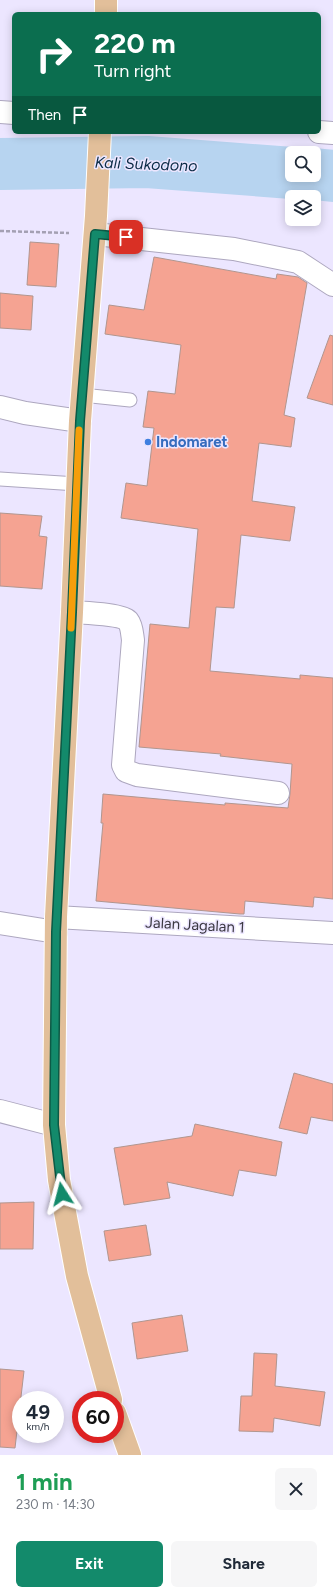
<!DOCTYPE html>
<meta charset="utf-8">
<style>
:root{--surface:#fff;--page:#f6f6f7;--text:#1f2937;--muted:#747a83;--accent:#138a6b}
body{margin:0;font-family:Figtree,sans-serif;background:var(--page);color:var(--text);height:100vh;display:flex;flex-direction:column;font-size:15px;white-space:nowrap}
*{box-sizing:border-box;margin:0}
p{font-size:13px;color:var(--muted)}
.icon{flex:none;width:22px;height:22px;fill:none;stroke:currentColor;stroke-width:2;stroke-linecap:round;stroke-linejoin:round}
.map{position:relative;height:1455px;overflow:hidden}
.details{display:flex;flex-direction:column;background:var(--surface);flex:1}
.details>*{flex:none}
.top-card{position:absolute;left:12px;top:12px;width:309px;height:122px;border-radius:6px;box-shadow:0 2px 10px #0003;background:#0b6e4f;color:#fff;overflow:hidden}
.controls{position:absolute;left:285px;top:146px;display:grid;gap:8px}
.controls a{display:grid;place-items:center;width:36px;height:36px;border-radius:6px;background:var(--surface);box-shadow:0 2px 10px #0003;font-size:20px}
.speed{position:absolute;left:12px;top:1391px;display:flex;gap:8px;font-size:20px;font-weight:700;text-align:center}
.speed>*{display:grid;place-content:center;width:52px;height:52px;border-radius:50%;background:var(--surface);box-shadow:0 2px 10px #0003;line-height:1}
.speed small{font-size:10px;font-weight:400}
.speed .limit{border:6px solid #d22;background:#fff;color:#111}
.pin{position:absolute;display:grid;place-items:center;width:34px;height:34px;color:#fff;margin:-17px;border-radius:8px;box-shadow:0 2px 6px #0006}
.me{position:absolute;width:44px;margin:-22px;rotate:351deg;stroke-linejoin:round;filter:drop-shadow(0 0 3px #0008)}
.turn{display:flex;align-items:center;gap:14px;height:84px;padding:0 16px;font-size:18px}
.turn .icon{width:52px;height:52px;stroke-width:2.5}
.turn b{display:block;font-size:28px;line-height:34px}
.then{display:flex;align-items:center;height:38px;padding:0 16px;background:#0003;gap:8px;font-size:15px}
.round{display:grid;place-items:center;flex:none;width:42px;height:42px;border-radius:6px;background:var(--page)}
.headline{display:flex;align-items:center;justify-content:space-between;height:68px;padding:0 16px}
h1{font-size:24px;font-weight:700;line-height:30px;color:#1e9e55}
.primary-button{display:flex;gap:8px;margin-top:auto;padding:8px 16px}
.primary-button a{flex:1;height:46px;border-radius:6px;background:var(--accent);color:#fff;font-size:16px;font-weight:700;line-height:46px;text-align:center}
.primary-button a+a{background:var(--page);color:var(--text)}
.map>svg:first-child{display:block}
</style>
<div class="map">
<svg width="333" height="1455" viewBox="0 0 333 1455">
<rect width="100%" height="100%" fill="#ece6ff"/>
<g fill="none" stroke-linecap="round" stroke-linejoin="round">
<path stroke="#b7d4f0" stroke-width="52" d="M 0,164 L 147,162 L 292,173
M 314,174 L 333,176"/>
</g>
<path fill="#f5a392" stroke="#b1968f" d="M 30,242 L 59,244 L 56,287 L 27,285 Z
M 154,257 L 276,279 L 277,274 L 298,277 L 307,283 L 284,415 L 295,418 L 291,447 L 259,443 L 252,501 L 295,507 L 290,541 L 241,535 L 234,608 L 216,607 L 210,671 L 300,679 L 300,675 L 333,678 L 333,899 L 314,897 L 313,907 L 245,901 L 244,914 L 240,914 L 96,901 L 103,823 L 101,823 L 103,794 L 225,805 L 225,803 L 288,808 L 290,794 L 292,764 L 220,756 L 221,754 L 139,747 L 150,624 L 189,628 L 198,529 L 121,518 L 126,483 L 147,486 L 154,428 L 143,427 L 148,391 L 175,394 L 181,345 L 105,334 L 109,305 L 144,310 Z
M 0,293 L 33,296 L 31,330 L 0,328 Z
M 330,335 L 333,336 L 333,405 L 307,398 Z
M 0,513 L 42,516 L 39,536 L 47,537 L 42,589 L 0,586 Z
M 294,1073 L 333,1084 L 333,1121 L 311,1117 L 307,1134 L 279,1128 Z
M 195,1124 L 282,1142 L 276,1176 L 239,1170 L 233,1196 L 167,1182 L 170,1198 L 124,1205 L 114,1148 L 192,1136 Z
M 34,1202 L 33,1249 L 0,1249 L 0,1203 Z
M 146,1225 L 151,1255 L 109,1261 L 104,1231 Z
M 182,1315 L 188,1351 L 137,1359 L 132,1323 Z
M 254,1353 L 277,1354 L 275,1386 L 325,1392 L 320,1426 L 274,1418 L 273,1432 L 239,1431 L 241,1396 L 252,1396 Z
M 0,1369 L 24,1371 L 15,1448 L 0,1447 Z"/>
<g fill="none" stroke-linecap="round" stroke-linejoin="round">
<defs>
<path id="lane" d="M 82,395 L 130,400
M 0,479 L 77,484"/>
<path id="street" d="M 0,112 L 14,113
M 319,132 L 333,133
M 95,234 L 234,249 L 298,262 L 333,285
M 0,407 L 25,413 L 80,421
M 72,612 C 83,613 121,614 128,621 C 132,626 132,634 133,640 L 123,765 L 126,771 L 137,775 L 278,793
M 56,917 L 333,933
M 0,923 L 56,932
M 0,1111 L 54,1125"/>
<path id="primary" d="M 106,14 L 106,0
M 100,132 L 96,216 L 80,421 L 72,612 L 56,917 L 54,1125 L 59,1180 L 77,1276 L 111,1400
M 115,1413 L 130,1455"/>
</defs>
<use href="#lane" stroke="#ada7bf" stroke-width="15"/>
<use href="#street" stroke="#ada7bf" stroke-width="24"/>
<use href="#primary" stroke="#fff" stroke-width="24"/>
<path stroke="#a4a0b3" stroke-width="2.5" stroke-dasharray="4 2" stroke-linecap="butt" d="M 0,231 L 69,233"/>
<use href="#lane" stroke="#fff" stroke-width="13"/>
<use href="#street" stroke="#fff" stroke-width="22"/>
<use href="#primary" stroke="#e2bf9a" stroke-width="22"/>
</g>
<g fill="none" stroke-linecap="round" stroke-linejoin="round">
<defs>
<path id="route" d="M 62,1194 L 54,1125 L 56,932 L 72,612 L 80,421 L 95,234 L 126,237"/>
</defs>
<use href="#route" stroke="#0c5a46" stroke-width="10"/>
<use href="#route" stroke="#138a6b" stroke-width="7"/>
<path stroke="#f59e0b" stroke-width="7" d="M 71,628 L 79,430"/>
</g>
<circle fill="#3f7fe0" stroke="#ece6ff" stroke-width="1.5" cx="148" cy="442" r="4"/>
<g text-anchor="middle" dominant-baseline="central" stroke-width="3" stroke-linejoin="round" paint-order="stroke">
<g font-size="15" font-weight="bold" fill="#366cbe" stroke="#ece6ff" text-anchor="start">
<text x="156" y="442">Indomaret</text>
</g>
<g font-size="15" fill="#3b3842" stroke="#ece6ff">
<text transform="translate(195 925) rotate(3)">Jalan Jagalan 1</text>
</g>
<g font-size="16" font-style="italic" fill="#0b2b46" stroke="#ece6ff">
<text transform="translate(146 164) rotate(2)">Kali Sukodono</text>
</g>
</g>
</svg>
<div class="controls">
<a><svg class="icon" aria-label="search" viewBox="0 0 24 24"><circle cx="10" cy="10" r="6"/><path d="M15 15l6 6"/></svg></a>
<a><svg class="icon" aria-label="layers" viewBox="0 0 24 24"><path d="M12 4l9 5-9 5-9-5zM3 14l9 5 9-5"/></svg></a>
</div>
<div class="speed"><div>49<small>km/h</small></div><div class="limit">60</div></div>
<div class="pin" style="left:126px;top:237px;background:#d93025"><svg class="icon" aria-label="arrive" viewBox="0 0 24 24"><path d="M6 21V4h12l-3 4 3 4H6"/></svg></div>
<svg class="me" style="left:62px;top:1194px" viewBox="-20 -20 40 40"><path d="M0-17L14 15 0 8-14 15z" fill="#138a6b" stroke="#fff" stroke-width="4"/></svg>
<div class="top-card">
<div class="turn"><svg class="icon" aria-label="right" viewBox="0 0 24 24"><path d="M7 20v-9h11M14 6l5 5-5 5"/></svg><div><b>220 m</b>Turn right</div></div>
<div class="then">Then<svg class="icon" aria-label="arrive" viewBox="0 0 24 24"><path d="M6 21V4h12l-3 4 3 4H6"/></svg></div>
</div>
</div>
<section class="details">
<div class="headline"><div><h1>1 min</h1><p>230 m · 14:30</p></div><a class="round"><svg class="icon" aria-label="close" viewBox="0 0 24 24"><path d="M6 6l12 12M18 6L6 18"/></svg></a></div>
<div class="primary-button"><a>Exit</a><a>Share</a></div>
</section>
